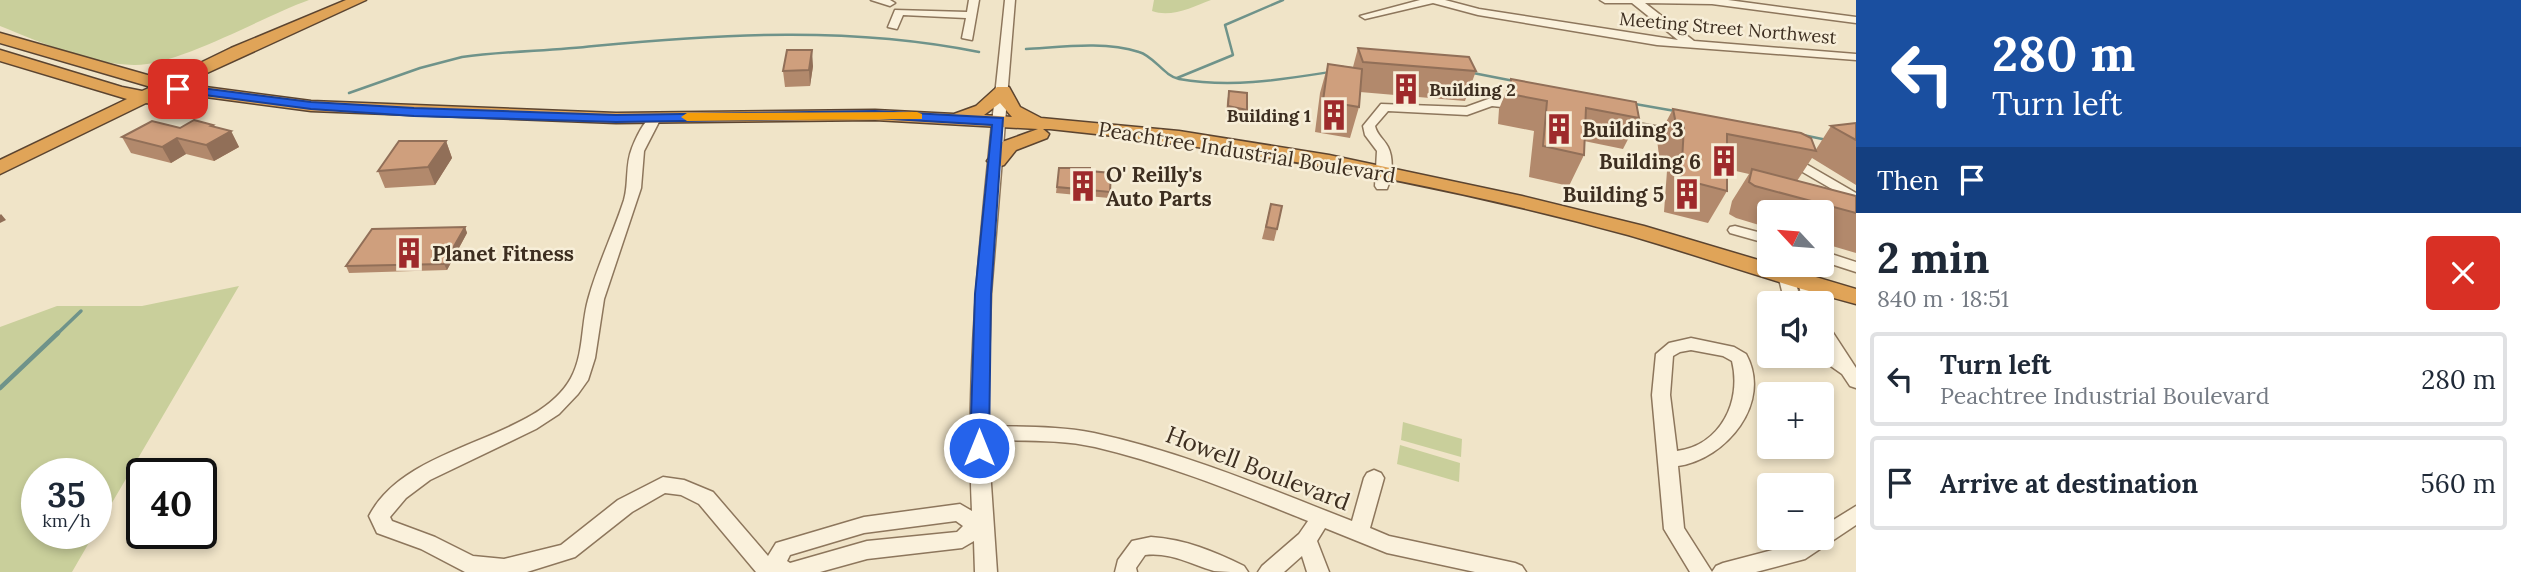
<!DOCTYPE html>
<meta charset="utf-8">
<style>
:root{--surface:#fff;--page:#f2f2f3;--text:#1f2937;--muted:#747a83;--line:#e0e1e3}
body{margin:0;font-family:Lora,serif;background:var(--page);color:var(--text);height:100vh;display:flex;flex-direction:column;font-size:26px;white-space:nowrap}
*{box-sizing:border-box;margin:0}
p{font-size:23px;color:var(--muted)}
.icon{flex:none;width:38px;height:38px;fill:none;stroke:currentColor;stroke-width:2;stroke-linecap:round;stroke-linejoin:round}
.map{position:relative;flex:1;overflow:hidden}
.details{display:flex;flex-direction:column;background:var(--surface);width:665px}
.details>*{flex:none}
.hud{background:#1a4fa0;color:#fff;overflow:hidden}
.needle{width:46px;rotate:296deg}
.fabs{position:absolute;left:1757px;top:200px;display:grid;gap:14px}
.fabs a{display:grid;place-items:center;width:77px;height:77px;border-radius:7px;background:var(--surface);box-shadow:0 4px 10px #0003;font-size:35px}
.speed{position:absolute;left:21px;top:458px;display:flex;gap:14px;font-size:35px;font-weight:700;text-align:center}
.speed>*{display:grid;place-content:center;width:91px;height:91px;border-radius:50%;background:var(--surface);box-shadow:0 4px 10px #0003;line-height:1}
.speed small{font-size:18px;font-weight:400}
.speed .limit{border:4px solid #111;border-radius:10px;background:#fff;color:#111}
.pin{position:absolute;display:grid;place-items:center;width:60px;height:60px;color:#fff;margin:-30px;border-radius:14px;box-shadow:0 4px 10px #0006}
.me{position:absolute;width:77px;margin:-38px;rotate:0deg;stroke-linejoin:round;filter:drop-shadow(0 0 5px #0008)}
.turn{display:flex;align-items:center;gap:24px;height:147px;padding:0 21px;font-size:32px}
.turn .icon{width:91px;height:91px;stroke-width:2.5}
.turn b{display:block;font-size:49px;line-height:60px}
.then{display:flex;align-items:center;height:66px;padding:0 21px;background:#0003;gap:14px;font-size:26px}
.round{display:grid;place-items:center;flex:none;width:74px;height:74px;border-radius:7px;background:var(--page)}
.headline{display:flex;align-items:center;justify-content:space-between;height:119px;padding:0 21px}
h1{font-size:42px;font-weight:700;line-height:52px}
ul{padding:0;list-style:none}
li{display:flex;align-items:center;gap:21px;height:94px;margin:0 14px 10px;padding:0 7px;border:4px solid var(--line);border-radius:7px}
li div{flex:1}
li b{display:block;font-size:26px}
li em{font-style:normal}
main{display:flex;flex:1;min-height:0}
.map>svg:first-child{display:block}
</style>
<main>
<div class="map">
<svg width="1856" height="572" viewBox="0 0 1856 572">
<rect width="100%" height="100%" fill="#f0e4c8"/>
<path fill="#c9cf9b" d="M 0,0 L 309,0 C 264,16 177,66 134,65 C 89,64 40,42 0,26 Z
M 1154,0 L 1211,0 C 1193,7 1171,18 1152,11 Z
M 239,286 L 96,530 L 96,474 L 37,474 L 37,534 L 94,534 L 72,572 L 0,572 L 0,327 L 57,306 L 142,306 Z
M 1403,422 L 1462,439 L 1461,457 L 1401,440 Z
M 1400,445 L 1460,463 L 1459,482 L 1397,464 Z"/>
<g fill="none" stroke-linecap="round" stroke-linejoin="round">
<path stroke="#6f938a" stroke-width="2.5" d="M 1026,49 C 1062,47 1104,41 1139,52 C 1154,56 1164,76 1179,79 C 1231,88 1279,80 1330,72
M 1473,73 L 1514,81
M 1177,78 L 1233,55 L 1225,25 L 1283,0
M 349,93 L 420,68 L 462,57 C 506,51 550,51 594,46 C 724,34 850,26 979,52
M 1635,104 L 1675,111
M 1803,135 L 1827,140"/>
<path stroke="#6f938a" stroke-width="3.5" d="M 56,335 L 81,311"/>
<path stroke="#6f938a" stroke-width="4.5" d="M 0,388 L 58,333"/>
<defs>
<path id="minor" d="M 871,0 L 890,0 L 895,3 L 890,6 Z
M 969,0 L 979,0 L 972,40 L 962,38 L 966,18 L 903,15 L 897,29 L 888,27 L 895,10 L 967,12 Z
M 1005,0 L 1015,0 L 991,294 L 987,426 C 1023,427 1059,426 1094,433 C 1183,452 1267,488 1352,521 L 1364,478 L 1367,473 L 1374,470 L 1381,473 L 1384,478 L 1370,528 L 1389,536 L 1515,563 L 1522,566 L 1526,572 L 1475,572 L 1387,553 L 1325,528 L 1317,541 L 1329,572 L 1307,572 L 1302,556 L 1284,572 L 1258,572 L 1262,566 L 1299,534 L 1308,521 C 1238,493 1168,464 1095,447 C 1060,439 1023,441 988,440 L 997,572 L 975,572 L 974,541 L 962,548 L 867,559 L 820,572 L 756,572 L 699,504 L 681,495 L 665,493 L 632,512 L 575,557 L 527,572 L 465,572 L 421,549 L 377,533 L 369,516 C 407,442 536,442 571,378 C 584,354 581,325 588,300 C 597,266 613,234 624,200 C 629,183 625,165 632,148 C 636,138 645,118 655,114 L 661,118 L 644,151 L 641,188 L 604,299 L 595,358 L 588,380 L 578,394 L 559,414 L 536,429 L 430,480 L 406,498 L 390,517 L 392,521 L 435,537 L 473,556 L 504,559 L 561,545 L 618,500 L 663,477 L 684,480 L 713,492 L 768,556 L 776,543 L 864,517 L 960,504 L 972,511 C 964,340 988,170 1005,0 ZM 956,521 L 963,526 L 957,532 L 867,541 L 790,563 L 787,561 L 790,555 L 864,533 Z
M 1420,0 L 1445,0 L 1479,9 L 1678,40 L 1632,3 L 1605,3 L 1600,0 L 1728,0 L 1856,17 L 1856,23 L 1712,4 L 1645,3 L 1694,41 L 1856,54 L 1856,60 L 1657,45 L 1478,15 L 1433,3 L 1365,19 L 1360,16 Z
M 1491,98 L 1521,101 L 1527,105 L 1521,109 L 1492,106 L 1467,115 L 1388,111 L 1375,126 C 1377,135 1384,139 1388,147 C 1394,159 1392,177 1387,189 L 1377,189 L 1375,186 L 1377,151 L 1365,135 L 1363,126 L 1381,104 L 1466,107 Z
M 1615,119 L 1683,131 L 1689,135 L 1683,139 L 1611,126 L 1611,120 Z
M 1787,153 L 1856,193 L 1856,203 L 1782,160 L 1782,154 Z
M 1735,226 L 1769,235 L 1769,244 L 1730,233 L 1728,230 L 1730,227 Z
M 1822,251 L 1856,262 L 1856,272 L 1822,261 Z
M 1786,270 L 1794,275 L 1801,303 L 1785,303 L 1778,275 Z
M 1806,276 L 1814,281 L 1819,303 L 1803,303 L 1798,281 Z
M 1822,324 L 1828,325 L 1856,368 L 1856,388 L 1850,386 L 1842,374 L 1815,355 L 1822,355 L 1822,346 L 1825,347 L 1822,342 Z
M 1691,338 L 1734,347 L 1746,354 C 1773,403 1726,459 1678,466 L 1684,528 L 1712,572 L 1690,572 L 1664,529 L 1652,395 L 1656,354 L 1669,343 ZM 1691,350 L 1723,356 L 1732,361 C 1742,401 1721,445 1677,451 L 1670,395 L 1673,356 L 1680,352 Z
M 1856,506 L 1856,525 L 1805,559 L 1756,572 L 1712,572 L 1716,566 L 1723,563 L 1799,543 L 1807,537 L 1822,537 L 1822,527 Z
M 1151,537 C 1185,539 1215,552 1244,566 L 1248,572 C 1237,572 1224,572 1214,571 C 1190,564 1171,552 1145,555 L 1136,568 L 1137,572 L 1115,572 L 1118,560 L 1132,541 Z"/>
<path id="highway" d="M 346,0 L 366,0 L 183,84 L 311,101 L 616,113 L 875,110 L 954,114 L 976,106 L 997,87 L 1009,87 L 1020,107 L 1041,118 L 1179,131 L 1329,155 L 1522,196 L 1644,226 L 1856,289 L 1856,304 C 1779,284 1704,257 1628,235 C 1438,183 1245,149 1050,129 L 1043,129 L 1049,134 L 1047,138 L 1016,150 L 1004,165 L 997,167 L 987,161 L 1002,142 L 1038,129 L 875,120 L 616,123 L 311,111 L 168,92 L 161,95 L 202,102 L 205,106 L 196,111 L 146,103 L 0,174 L 0,160 L 127,99 L 0,61 L 0,50 L 122,87 L 142,91 L 151,87 L 0,43 L 0,33 L 165,80 L 231,48 ZM 1000,103 L 1012,117 L 984,115 Z"/>
</defs>
<use href="#minor" stroke="#8d765c" stroke-width="3"/>
<use href="#highway" stroke="#5b4430" stroke-width="3"/>
<use href="#minor" fill="#faf1dc" fill-rule="evenodd"/>
<use href="#highway" fill="#e0a458" fill-rule="evenodd"/>
</g>
<path fill="#b2896c" d="M 1358,48 L 1476,71 L 1465,101 L 1360,92 L 1359,107 L 1350,138 L 1315,132 L 1320,93 L 1328,64 L 1353,67 Z
M 813,66 L 810,86 L 785,87 L 783,71 Z
M 1511,79 L 1639,118 L 1623,149 L 1584,141 L 1584,155 L 1569,186 L 1529,177 L 1534,131 L 1498,124 L 1499,109 Z
M 1229,91 L 1247,110 L 1244,122 L 1226,117 L 1227,102 Z
M 1673,109 L 1815,151 L 1831,126 L 1856,123 L 1856,185 L 1812,158 L 1797,181 L 1856,196 L 1856,253 L 1822,243 L 1822,212 L 1769,212 L 1769,228 L 1736,218 L 1729,214 L 1732,201 L 1749,174 L 1727,169 L 1727,191 L 1708,223 L 1664,212 L 1668,157 L 1659,156 L 1657,139 Z
M 213,125 L 214,127 L 231,131 L 239,147 L 214,161 L 186,154 L 171,163 L 131,153 L 122,137 L 180,128 Z
M 446,141 L 452,158 L 435,185 L 385,188 L 378,171 Z
M 1059,168 L 1090,171 L 1110,192 L 1109,198 L 1056,193 Z
M 1271,204 L 1277,229 L 1274,241 L 1262,239 Z
M 465,227 L 467,233 L 447,270 L 349,273 L 346,266 Z"/>
<path fill="#916f58" d="M 812,50 L 813,66 L 810,86 L 809,70 Z
M 213,125 L 220,138 L 231,131 L 239,147 L 214,161 L 206,145 L 211,126 Z
M 177,138 L 186,154 L 171,163 L 162,147 Z
M 446,141 L 452,158 L 435,185 L 428,167 Z
M 1,214 L 6,220 L 0,223 L 0,215 Z
M 465,227 L 467,233 L 447,270 L 444,264 Z"/>
<path fill="#cf9f7d" stroke="#916f58" stroke-width="2" d="M 1358,48 L 1469,57 L 1476,71 L 1363,62 Z
M 787,50 L 812,50 L 809,70 L 783,71 Z
M 1328,64 L 1362,69 L 1359,107 L 1323,101 Z
M 1511,79 L 1636,102 L 1639,118 L 1586,108 L 1584,155 L 1543,146 L 1547,101 L 1510,94 Z
M 1229,91 L 1247,93 L 1247,110 L 1228,106 Z
M 1673,109 L 1801,133 L 1811,138 L 1816,151 L 1727,134 L 1727,191 L 1681,179 L 1684,126 L 1676,124 Z
M 194,120 L 213,125 L 211,126 L 231,131 L 206,145 L 177,138 L 162,147 L 122,137 L 152,121 L 180,128 Z
M 1856,123 L 1856,140 L 1831,126 Z
M 399,141 L 446,141 L 428,167 L 378,171 Z
M 1059,168 L 1090,168 L 1090,171 L 1111,173 L 1110,192 L 1057,187 Z
M 1752,169 L 1856,196 L 1856,213 L 1755,186 L 1749,182 Z
M 1271,204 L 1282,206 L 1277,229 L 1266,227 Z
M 465,227 L 444,264 L 346,266 L 372,229 Z"/>
<path fill="#2563eb" stroke="#184099" stroke-width="2" d="M 178,85 L 311,102 L 414,108 L 616,115 L 875,111 L 1003,118 L 991,294 L 989,448 L 979,455 L 970,448 L 975,294 L 992,125 L 875,118 L 616,122 L 414,116 L 311,109 L 174,91 L 174,86 Z"/>
<path fill="#f59e0b" d="M 917,112 L 922,114 L 922,119 L 687,121 L 681,117 L 687,113 Z"/>
<defs>
<symbol id="building-bare" viewBox="-9 -9 18 18"><path d="M-4-6H4V6H1V3H-1V6H-4ZM-2.5-4.3h1.7v1.8h-1.7ZM.8-4.3h1.7v1.8H.8ZM-2.5-1h1.7V.8h-1.7ZM.8-1h1.7V.8H.8Z" fill="#9e2a2b" stroke="#f7eed8" stroke-width="2.5" paint-order="stroke"/></symbol>
</defs>
<g fill-rule="evenodd">
<use href="#building-bare" x="1384" y="67" width="44" height="44"/>
<use href="#building-bare" x="1312" y="93" width="44" height="44"/>
<use href="#building-bare" x="1537" y="107" width="44" height="44"/>
<use href="#building-bare" x="1702" y="139" width="44" height="44"/>
<use href="#building-bare" x="1061" y="164" width="44" height="44"/>
<use href="#building-bare" x="1665" y="172" width="44" height="44"/>
<use href="#building-bare" x="387" y="231" width="44" height="44"/>
</g>
<g text-anchor="middle" dominant-baseline="central" stroke-width="5" stroke-linejoin="round" paint-order="stroke">
<g font-size="18" fill="#3d2e20" stroke="#f7eed8">
<text transform="translate(1728 28) rotate(5)">Meeting Street Northwest</text>
</g>
<g font-size="18" font-weight="bold" fill="#3d2e20" stroke="#f7eed8" text-anchor="start">
<text x="1429" y="89">Building 2</text>
<text x="1311" y="115" text-anchor="end">Building 1</text>
</g>
<g font-size="21" font-weight="bold" fill="#3d2e20" stroke="#f7eed8" text-anchor="start">
<text x="1582" y="129">Building 3</text>
<text x="1701" y="161" text-anchor="end">Building 6</text>
<text x="1106" y="174">O' Reilly's<tspan x="1106" dy="24">Auto Parts</tspan></text>
<text x="1664" y="194" text-anchor="end">Building 5</text>
<text x="432" y="253">Planet Fitness</text>
</g>
<g font-size="21" fill="#3d2e20" stroke="#f7eed8">
<text transform="translate(1247 152) rotate(9)">Peachtree Industrial Boulevard</text>
</g>
<g font-size="24" fill="#3d2e20" stroke="#f7eed8">
<text transform="translate(1258 468) rotate(21)">Howell Boulevard</text>
</g>
</g>
</svg>
<div class="fabs">
<a><svg class="needle" viewBox="-14 -14 28 28"><path d="M0-13l5 13h-10z" fill="#e53935"/><path d="M0 13l5-13h-10z" fill="#747a83"/></svg></a>
<a><svg class="icon" aria-label="sound" viewBox="0 0 24 24"><path d="M4 9h4l5-4v14l-5-4H4zM17 9q2 3 0 6"/></svg></a>
<a>+</a>
<a>−</a>
</div>
<div class="speed"><div>35<small>km/h</small></div><div class="limit">40</div></div>
<div class="pin" style="left:178px;top:89px;background:#d93025"><svg class="icon" aria-label="arrive" viewBox="0 0 24 24"><path d="M6 21V4h12l-3 4 3 4H6"/></svg></div>
<svg class="me" style="left:979px;top:448px" viewBox="-20 -20 40 40"><circle r="17" fill="#2563eb" stroke="#fff" stroke-width="3"/><path d="M0-11L8 9 0 5-8 9z" fill="#fff"/></svg>
</div>
<section class="details">
<div class="hud">
<div class="turn"><svg class="icon" aria-label="left" viewBox="0 0 24 24"><path d="M17 20v-9H6M10 6l-5 5 5 5"/></svg><div><b>280 m</b>Turn left</div></div>
<div class="then">Then<svg class="icon" aria-label="arrive" viewBox="0 0 24 24"><path d="M6 21V4h12l-3 4 3 4H6"/></svg></div>
</div>
<div class="headline"><div><h1>2 min</h1><p>840 m · 18:51</p></div><a class="round" style="background:#d93025;color:#fff"><svg class="icon" aria-label="close" viewBox="0 0 24 24"><path d="M6 6l12 12M18 6L6 18"/></svg></a></div>
<ul>
<li><svg class="icon" aria-label="left" viewBox="0 0 24 24"><path d="M17 20v-9H6M10 6l-5 5 5 5"/></svg><div><b>Turn left</b><p>Peachtree Industrial Boulevard</p></div><em>280 m</em></li>
<li><svg class="icon" aria-label="arrive" viewBox="0 0 24 24"><path d="M6 21V4h12l-3 4 3 4H6"/></svg><div><b>Arrive at destination</b></div><em>560 m</em></li>
</ul>
</section>
</main>
